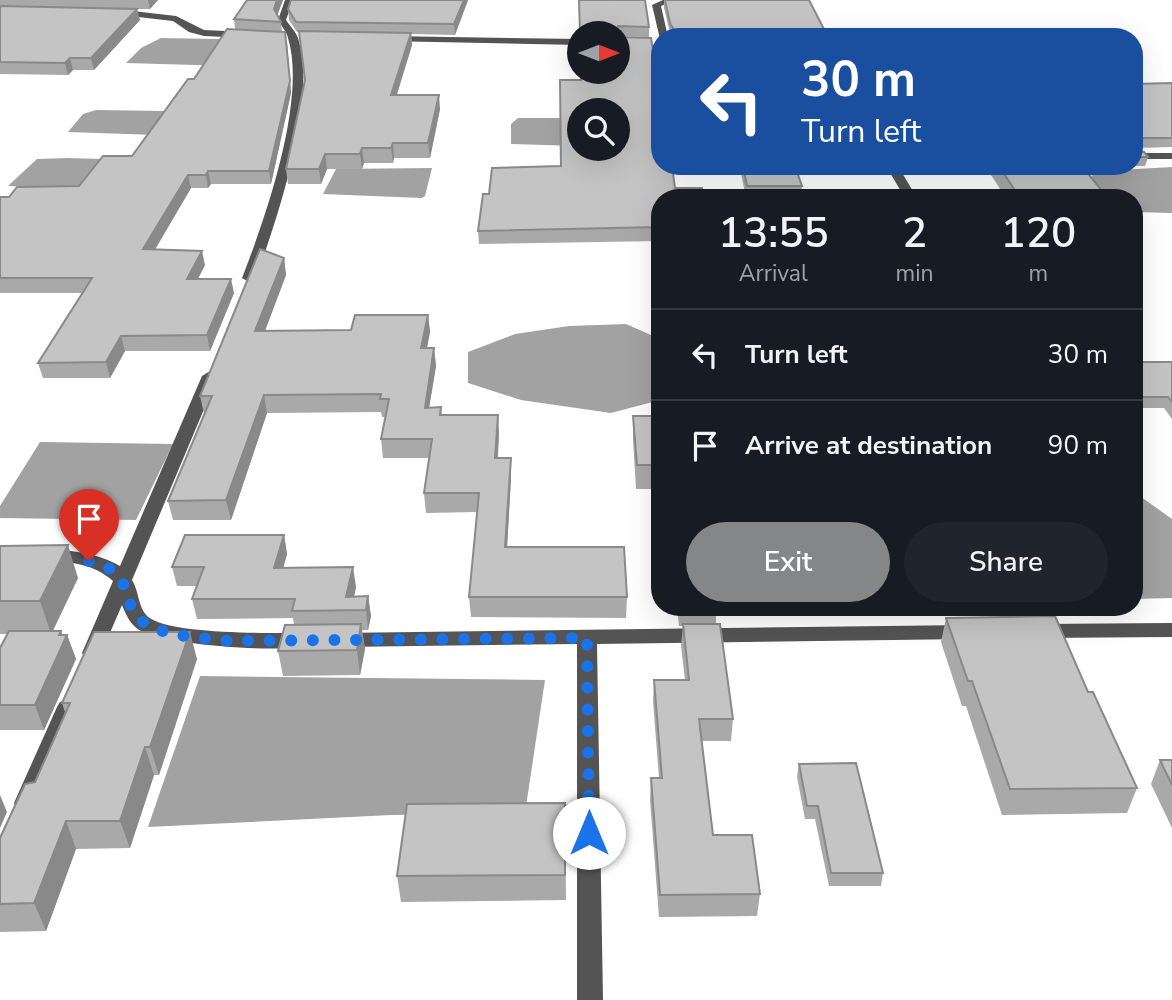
<!DOCTYPE html>
<style>
:root{--surface:#171b24;--page:#20242c;--text:#f1f3f6;--muted:#9ea1a6;--line:#363941;--accent:#858687}
body{margin:0;font-family:"Nunito Sans",sans-serif;background:var(--page);color:var(--text);height:100vh;display:flex;flex-direction:column;font-size:26px;white-space:nowrap}
*{box-sizing:border-box;margin:0}
p{font-size:23px;color:var(--muted)}
.icon{flex:none;width:38px;height:38px;fill:none;stroke:currentColor;stroke-width:2;stroke-linecap:round;stroke-linejoin:round}
.map{position:relative;flex:1;overflow:hidden}
.drawer{position:absolute;left:651px;top:189px;width:492px;height:427px;display:flex;flex-direction:column;background:var(--surface);border-radius:28px;box-shadow:0 7px 28px #0002}
.drawer>*{flex:none}
.top-card{position:absolute;left:651px;top:28px;width:492px;height:147px;border-radius:28px;box-shadow:0 7px 28px #0002;background:#1a4fa0;color:#fff;overflow:hidden}
.needle{width:46px;rotate:90deg}
.controls{position:absolute;left:567px;top:21px;display:grid;gap:14px}
.controls a{display:grid;place-items:center;width:63px;height:63px;border-radius:50%;background:var(--surface);box-shadow:0 7px 28px #0002;font-size:35px}
.pin{position:absolute;display:grid;place-items:center;width:60px;height:60px;color:#fff;margin:-72px -30px;border-radius:50% 50% 50% 0;rotate:-45deg;box-shadow:0 0 7px #0007}
.pin .icon{rotate:45deg}
.me{position:absolute;width:77px;margin:-38px;rotate:0deg;stroke-linejoin:round;filter:drop-shadow(0 0 5px #0008)}
.turn{display:flex;align-items:center;gap:24px;height:147px;padding:0 35px;font-size:32px}
.turn .icon{width:91px;height:91px;stroke-width:2.5}
.turn b{display:block;font-size:49px;line-height:60px}
.eta{display:flex;justify-content:space-evenly;align-items:center;height:119px;text-align:center}
.eta b{font-size:42px;font-weight:600;line-height:49px}
.cta{display:flex;gap:14px;margin-top:auto;padding:14px 35px}
.cta a{flex:1;height:80px;border-radius:42px;background:var(--accent);color:#fff;font-size:28px;font-weight:600;line-height:80px;text-align:center}
.cta a+a{background:var(--page);color:var(--text)}
ul{padding:0;list-style:none}
li{display:flex;align-items:center;gap:21px;height:91px;padding:0 35px;border-top:2px solid var(--line)}
li div{flex:1}
li b{display:block;font-size:26px}
li em{font-style:normal}
.map>svg:first-child{display:block}
</style>
<div class="map">
<svg width="1172" height="1000" viewBox="0 0 1172 1000">
<rect width="100%" height="100%" fill="#fff"/>
<path fill="#a2a2a2" d="M 161,38 L 265,40 L 264,67 L 126,63 L 141,48 Z
M 96,110 L 164,111 L 173,112 L 157,135 L 68,132 L 83,114 Z
M 518,118 L 579,118 L 579,146 L 511,144 L 511,124 Z
M 67,158 L 103,159 L 77,189 L 8,186 L 37,159 Z
M 1172,167 L 1172,213 L 1134,212 L 1134,198 L 1103,198 L 1091,182 L 1093,173 L 1102,171 Z
M 432,168 L 425,196 L 422,198 L 323,194 L 336,169 Z
M 626,324 L 660,339 L 660,400 L 611,413 L 521,400 L 468,383 L 468,352 L 515,334 L 569,326 Z
M 40,442 L 173,444 L 136,520 L 0,518 L 0,506 Z
M 1134,492 L 1172,519 L 1172,598 L 1134,599 Z
M 200,676 L 545,680 L 525,813 L 391,815 L 148,827 Z"/>
<g fill="none" stroke-linecap="round" stroke-linejoin="round">
<path fill="#545454" fill-rule="evenodd" d="M 285,0 L 293,0 L 286,20 C 290,26 296,32 298,38 C 318,99 277,219 256,278 L 249,282 L 242,278 C 265,219 307,100 288,38 C 287,32 281,26 278,20 Z
M 663,0 L 675,0 L 661,6 L 668,37 L 660,39 L 652,5 Z
M 115,9 L 176,16 L 204,30 L 248,32 L 253,35 L 248,38 L 204,36 L 189,32 L 173,21 L 112,14 Z
M 388,36 L 579,39 L 579,45 L 385,41 L 385,37 Z
M 1134,153 L 1172,153 L 1172,159 L 1134,159 Z
M 731,166 L 765,166 C 757,172 739,172 731,166 Z
M 886,166 L 898,166 L 917,198 L 905,198 Z
M 210,371 L 218,376 L 132,580 C 139,591 138,607 147,616 C 167,635 275,633 305,633 L 312,635 L 315,640 L 312,645 C 281,654 170,645 141,631 C 131,626 126,615 122,605 L 99,658 L 85,658 L 82,653 L 113,581 C 84,554 37,562 0,562 L 0,550 C 40,550 84,545 120,566 L 202,376 Z
M 1172,623 L 1172,637 L 1037,638 L 1030,636 L 1027,631 L 1030,626 L 1037,624 Z
M 967,625 L 974,627 L 977,632 L 974,637 L 967,639 L 597,644 L 603,1000 L 577,1000 L 577,644 L 340,647 L 333,645 L 330,640 L 333,635 L 340,633 Z
M 68,699 L 76,702 L 79,707 L 36,803 L 33,809 L 25,812 L 17,809 L 14,803 L 57,707 L 60,702 Z"/>
</g>
<path fill="#a9a9a9" d="M 0,0 L 158,0 L 150,9 L 128,9 L 140,20 L 94,70 L 73,70 L 68,75 L 0,74 Z
M 283,0 L 277,15 L 281,22 L 282,32 L 235,29 L 234,19 Z
M 291,0 L 468,0 L 455,35 L 411,34 L 412,45 L 397,95 L 440,109 L 430,158 L 394,158 L 393,163 L 364,163 L 362,169 L 327,169 L 321,184 L 288,184 L 286,169 L 305,80 L 299,32 L 297,32 L 289,20 L 288,9 Z
M 579,0 L 649,27 L 649,37 L 618,36 L 660,198 L 660,241 L 479,244 L 478,231 L 489,194 L 561,166 L 581,80 Z
M 664,0 L 809,0 L 828,37 L 672,37 L 670,33 L 664,8 Z
M 287,43 L 291,93 L 271,184 L 211,184 L 208,188 L 191,188 L 155,250 L 205,265 L 198,279 L 234,293 L 210,351 L 125,351 L 110,378 L 43,378 L 38,363 L 83,293 L 0,293 L 0,197 L 9,197 L 79,186 L 132,156 L 194,79 Z
M 1172,83 L 1172,147 L 1135,148 L 1135,151 L 1148,157 L 1145,166 L 1134,166 L 1134,84 Z
M 742,166 L 795,166 L 802,186 L 801,198 L 746,198 L 741,173 Z
M 990,166 L 1082,166 L 1107,197 L 1107,198 L 1006,198 L 989,172 Z
M 284,258 L 286,275 L 265,331 L 351,330 L 428,315 L 430,332 L 427,348 L 434,348 L 436,366 L 429,408 L 441,407 L 442,415 L 499,433 L 498,458 L 511,477 L 507,547 L 627,597 L 626,618 L 471,617 L 469,597 L 477,512 L 426,513 L 424,493 L 429,458 L 383,458 L 381,439 L 386,417 L 382,417 L 381,412 L 267,413 L 231,520 L 173,520 L 168,501 L 204,414 L 200,396 Z
M 1134,362 L 1172,362 L 1172,419 L 1164,408 L 1134,408 Z
M 633,416 L 660,416 L 660,489 L 636,489 L 633,439 Z
M 284,535 L 287,554 L 283,568 L 356,587 L 354,597 L 368,596 L 371,616 L 368,630 L 362,630 L 365,649 L 360,675 L 283,676 L 278,651 L 294,625 L 293,618 L 197,619 L 192,599 L 197,586 L 177,586 L 172,567 Z
M 0,546 L 78,578 L 53,631 L 62,635 L 67,635 L 76,659 L 44,730 L 0,730 L 0,648 L 7,634 L 0,634 Z
M 677,607 L 716,607 L 716,624 L 733,719 L 731,741 L 702,741 L 713,835 L 760,894 L 757,916 L 659,917 L 650,800 L 651,778 L 659,778 L 653,701 L 654,680 L 685,680 L 681,646 L 683,626 L 679,626 Z
M 946,618 L 1088,692 L 1137,788 L 1127,813 L 1002,815 L 966,706 L 962,706 L 941,642 Z
M 197,659 L 159,775 L 154,775 L 130,848 L 76,849 L 46,931 L 0,932 L 0,838 L 35,782 L 65,712 L 62,703 Z
M 1160,760 L 1172,760 L 1172,828 L 1151,784 Z
M 799,764 L 883,873 L 881,886 L 829,886 L 815,819 L 805,819 L 797,777 Z
M 565,803 L 566,900 L 401,902 L 397,876 Z"/>
<path fill="#898989" d="M 148,0 L 158,0 L 150,9 Z
M 277,0 L 283,0 L 276,19 L 274,9 Z
M 464,0 L 468,0 L 455,35 L 454,24 Z
M 137,9 L 140,20 L 94,70 L 91,58 Z
M 411,33 L 412,45 L 392,109 L 391,95 Z
M 287,43 L 291,93 L 271,184 L 269,171 Z
M 70,58 L 73,70 L 68,75 L 65,63 Z
M 439,95 L 440,109 L 430,158 L 428,143 Z
M 393,143 L 394,158 L 393,163 L 391,148 Z
M 362,148 L 364,163 L 362,169 L 360,154 Z
M 325,154 L 327,169 L 321,184 L 319,169 Z
M 208,171 L 211,184 L 208,188 L 206,175 Z
M 188,175 L 191,188 L 146,264 L 143,249 Z
M 202,251 L 205,265 L 190,293 L 187,279 Z
M 284,258 L 286,275 L 258,349 L 255,331 Z
M 231,279 L 234,293 L 210,351 L 207,335 Z
M 428,315 L 430,332 L 423,366 L 421,348 Z
M 121,336 L 125,351 L 110,378 L 106,362 Z
M 434,348 L 436,366 L 426,426 L 425,408 Z
M 264,395 L 267,413 L 231,520 L 226,500 Z
M 498,415 L 499,433 L 496,477 L 495,458 Z
M 511,458 L 511,477 L 506,567 L 505,547 Z
M 284,535 L 287,554 L 278,587 L 274,568 Z
M 68,545 L 78,578 L 51,634 L 40,601 Z
M 353,567 L 356,587 L 351,610 L 346,597 Z
M 368,596 L 371,616 L 368,630 L 366,610 Z
M 361,624 L 365,649 L 360,675 L 357,650 Z
M 61,631 L 65,641 L 67,635 L 76,659 L 44,730 L 35,705 Z
M 190,632 L 197,659 L 159,775 L 150,747 Z
M 145,747 L 154,775 L 130,848 L 120,821 Z
M 0,795 L 7,812 L 0,828 Z
M 66,821 L 76,849 L 46,931 L 34,903 Z"/>
<path fill="#c4c4c4" stroke="#898989" stroke-width="2" fill-rule="evenodd" d="M 247,0 L 277,0 L 274,9 L 281,22 L 234,19 Z
M 291,0 L 464,0 L 454,24 L 296,22 L 288,9 Z
M 579,0 L 645,0 L 649,27 L 618,26 L 616,33 L 580,33 Z
M 665,0 L 809,0 L 828,37 L 678,37 L 670,23 Z
M 0,6 L 137,9 L 91,58 L 70,58 L 65,63 L 0,62 Z
M 227,29 L 285,32 L 290,81 L 269,171 L 208,171 L 206,175 L 188,175 L 143,249 L 202,251 L 187,279 L 231,279 L 207,335 L 121,336 L 106,362 L 38,363 L 92,278 L 0,278 L 0,197 L 9,197 L 17,187 L 79,186 L 103,156 L 132,156 L 188,79 L 194,79 Z
M 299,31 L 411,33 L 391,95 L 439,95 L 428,143 L 393,143 L 391,148 L 362,148 L 360,154 L 325,154 L 319,169 L 286,169 L 305,80 Z
M 618,37 L 651,38 L 660,93 L 660,166 L 672,166 L 675,188 L 702,188 L 703,198 L 660,198 L 660,227 L 478,231 L 483,194 L 489,194 L 492,168 L 561,166 L 560,80 L 581,80 L 581,72 L 618,72 ZM 579,110 L 618,110 L 618,149 L 579,149 Z
M 1172,83 L 1172,138 L 1134,138 L 1134,84 Z
M 1134,142 L 1135,151 L 1144,152 L 1148,157 L 1134,157 Z
M 743,166 L 795,166 L 802,186 L 747,186 Z
M 999,166 L 1082,166 L 1107,197 L 1020,198 Z
M 260,249 L 284,258 L 255,331 L 351,330 L 355,315 L 428,315 L 421,348 L 434,348 L 425,408 L 441,407 L 440,415 L 498,415 L 495,458 L 511,458 L 505,547 L 624,547 L 627,597 L 469,597 L 479,493 L 424,493 L 432,439 L 381,439 L 389,399 L 380,399 L 381,394 L 264,395 L 226,500 L 168,501 L 212,396 L 200,396 Z
M 1134,362 L 1172,362 L 1172,402 L 1168,397 L 1134,397 Z
M 633,416 L 660,416 L 660,465 L 637,465 Z
M 185,535 L 284,535 L 274,568 L 353,567 L 346,597 L 368,596 L 366,610 L 292,611 L 295,599 L 192,599 L 204,567 L 172,567 Z
M 68,545 L 40,601 L 0,601 L 0,546 Z
M 679,607 L 716,607 L 717,613 L 680,613 Z
M 1055,616 L 1088,692 L 1093,692 L 1137,788 L 1010,789 L 972,681 L 968,681 L 946,618 Z
M 361,624 L 357,650 L 278,651 L 285,625 Z
M 683,624 L 720,624 L 733,719 L 699,719 L 713,835 L 752,835 L 760,894 L 660,895 L 651,778 L 662,778 L 654,680 L 689,680 Z
M 9,631 L 61,631 L 59,635 L 67,635 L 35,705 L 0,705 L 0,648 Z
M 94,632 L 190,632 L 150,747 L 145,747 L 120,821 L 66,821 L 34,903 L 0,904 L 0,838 L 25,784 L 35,782 L 70,703 L 62,703 Z
M 1160,760 L 1172,760 L 1172,785 Z
M 856,763 L 883,873 L 831,873 L 818,806 L 807,806 L 799,764 Z
M 565,803 L 565,875 L 397,876 L 407,804 Z"/>
<g fill="none" stroke-linecap="round" stroke-linejoin="round">
<path stroke="#1a73e8" stroke-width="12" stroke-dasharray="0 21.6" d="M 89,561 C 141,572 116,609 148,625 C 171,637 203,638 229,641 L 587,638 L 589,833"/>
</g>
</svg>
<div class="controls">
<a><svg class="needle" viewBox="-14 -14 28 28"><path d="M0-13l5 13h-10z" fill="#e53935"/><path d="M0 13l5-13h-10z" fill="#9ea1a6"/></svg></a>
<a><svg class="icon" aria-label="search" viewBox="0 0 24 24"><circle cx="10" cy="10" r="6"/><path d="M15 15l6 6"/></svg></a>
</div>
<div class="pin" style="left:89px;top:561px;background:#d93025"><svg class="icon" aria-label="arrive" viewBox="0 0 24 24"><path d="M6 21V4h12l-3 4 3 4H6"/></svg></div>
<svg class="me" style="left:589px;top:833px" viewBox="-20 -20 40 40"><circle r="19" fill="#fff"/><path d="M0-13L10 11 0 6-10 11z" fill="#1a73e8"/></svg>
<div class="top-card">
<div class="turn"><svg class="icon" aria-label="left" viewBox="0 0 24 24"><path d="M17 20v-9H6M10 6l-5 5 5 5"/></svg><div><b>30 m</b>Turn left</div></div>
</div>
<section class="drawer">
<div class="eta">
<div><b>13:55</b><p>Arrival</p></div>
<div><b>2</b><p>min</p></div>
<div><b>120</b><p>m</p></div>
</div>
<ul>
<li><svg class="icon" aria-label="left" viewBox="0 0 24 24"><path d="M17 20v-9H6M10 6l-5 5 5 5"/></svg><div><b>Turn left</b></div><em>30 m</em></li>
<li><svg class="icon" aria-label="arrive" viewBox="0 0 24 24"><path d="M6 21V4h12l-3 4 3 4H6"/></svg><div><b>Arrive at destination</b></div><em>90 m</em></li>
</ul>
<div class="cta"><a>Exit</a><a>Share</a></div>
</section>
</div>
